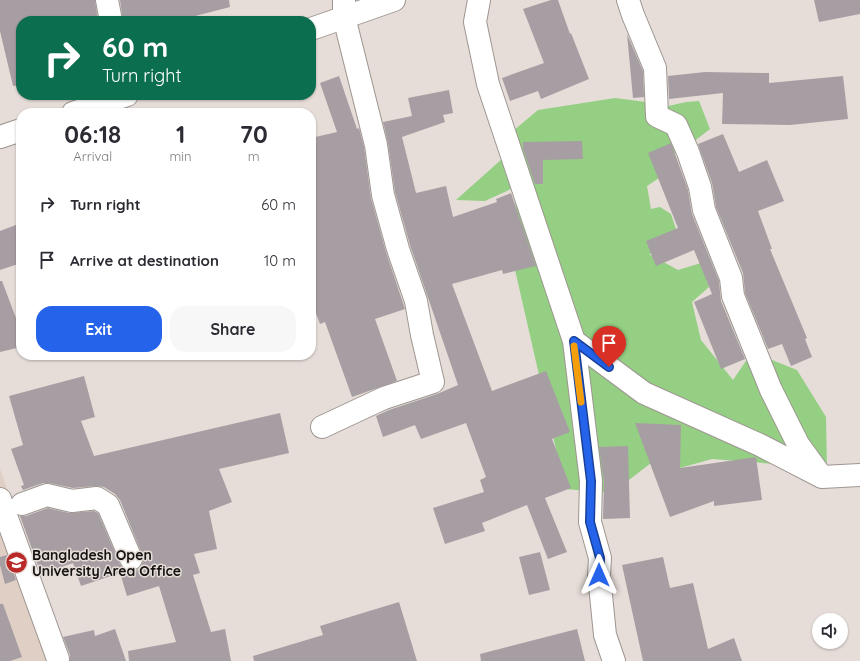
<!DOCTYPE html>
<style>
:root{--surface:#fff;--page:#f7f7f7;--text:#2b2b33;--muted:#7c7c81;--accent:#2563eb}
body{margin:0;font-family:Quicksand,sans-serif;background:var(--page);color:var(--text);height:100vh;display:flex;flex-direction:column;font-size:15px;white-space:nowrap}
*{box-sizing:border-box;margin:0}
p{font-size:13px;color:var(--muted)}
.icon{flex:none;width:22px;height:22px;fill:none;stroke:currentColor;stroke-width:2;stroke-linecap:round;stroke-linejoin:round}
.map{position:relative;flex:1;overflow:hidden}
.side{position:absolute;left:16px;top:108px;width:300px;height:252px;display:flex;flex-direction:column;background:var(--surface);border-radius:16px;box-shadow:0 1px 3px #0004}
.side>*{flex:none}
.hud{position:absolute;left:16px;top:16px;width:300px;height:84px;border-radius:16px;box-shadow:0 1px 3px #0004;background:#0b6e4f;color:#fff;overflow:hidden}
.controls{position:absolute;left:812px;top:613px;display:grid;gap:8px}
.controls a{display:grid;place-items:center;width:36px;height:36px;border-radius:50%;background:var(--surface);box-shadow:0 1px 3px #0004;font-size:20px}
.pin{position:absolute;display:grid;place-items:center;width:34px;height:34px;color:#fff;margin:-41px -17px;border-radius:50% 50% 50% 0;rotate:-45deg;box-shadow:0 0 4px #0007}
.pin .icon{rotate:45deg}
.me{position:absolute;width:44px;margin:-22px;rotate:0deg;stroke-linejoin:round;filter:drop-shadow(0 0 3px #0008)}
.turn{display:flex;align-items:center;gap:14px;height:84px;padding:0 20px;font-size:18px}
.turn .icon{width:52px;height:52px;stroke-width:2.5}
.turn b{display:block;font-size:28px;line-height:34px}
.eta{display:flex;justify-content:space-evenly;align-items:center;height:68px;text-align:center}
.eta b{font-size:24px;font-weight:700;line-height:28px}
.cta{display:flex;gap:8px;margin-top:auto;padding:8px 20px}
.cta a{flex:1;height:46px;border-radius:16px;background:var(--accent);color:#fff;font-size:16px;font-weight:700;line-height:46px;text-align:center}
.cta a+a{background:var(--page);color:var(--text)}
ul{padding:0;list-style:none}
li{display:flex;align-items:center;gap:12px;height:56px;padding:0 20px}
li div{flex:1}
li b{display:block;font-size:15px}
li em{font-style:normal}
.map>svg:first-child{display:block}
</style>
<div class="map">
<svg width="860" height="661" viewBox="0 0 860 661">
<rect width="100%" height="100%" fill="#e6ddd8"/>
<path fill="#dfcfc5" d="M 0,469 L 67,658 L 72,661 L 0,661 Z"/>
<path fill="#94cf83" d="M 615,98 L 646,102 L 664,107 L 686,102 L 699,101 L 710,129 L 679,153 L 657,155 L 659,178 L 647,186 L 651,209 L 660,207 L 671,214 L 676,229 L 668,250 L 649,254 L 678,270 L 701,263 L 709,287 L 692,302 L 701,340 L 733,380 L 752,352 L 797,370 L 826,417 L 827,468 L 712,459 L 680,468 L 651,463 L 612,493 L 565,489 L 513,261 L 516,208 L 513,188 L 485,201 L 456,200 L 512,150 L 507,136 L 538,110 Z"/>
<path fill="#a79ea3" d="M 0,0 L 95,0 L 98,21 L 21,21 L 21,85 L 13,86 L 0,31 Z
M 120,0 L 229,0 L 230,7 L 176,21 L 123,21 Z
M 551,0 L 558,0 L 570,34 L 571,33 L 589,79 L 541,99 L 538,91 L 510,101 L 502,78 L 544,63 L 523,9 Z
M 814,0 L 860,0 L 860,14 L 819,22 Z
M 627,34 L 643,71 L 644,97 L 633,98 Z
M 705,72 L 769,73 L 769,83 L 843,76 L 848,119 L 790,125 L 722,124 L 723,93 L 669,99 L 668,76 Z
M 339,76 L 357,129 L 359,128 L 364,147 L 371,198 L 386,252 L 405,309 L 375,319 L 397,381 L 352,397 L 325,322 L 320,324 L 311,300 L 311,138 L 337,132 L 320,83 Z
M 449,90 L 453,113 L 443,115 L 445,122 L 402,137 L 416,193 L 446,186 L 453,217 L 497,202 L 496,199 L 511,193 L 536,266 L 503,274 L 502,270 L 452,284 L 492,391 L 546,371 L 570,432 L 552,439 L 571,488 L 545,498 L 567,552 L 548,559 L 527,505 L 482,523 L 485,531 L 445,544 L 433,508 L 484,492 L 480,480 L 486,477 L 466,423 L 421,439 L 415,425 L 383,437 L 376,416 L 389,410 L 437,394 L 458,385 L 410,245 L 395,192 L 388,143 L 383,122 L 412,116 L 408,98 Z
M 723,134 L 739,172 L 767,160 L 784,201 L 758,211 L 772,249 L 770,249 L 807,338 L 805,339 L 812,357 L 791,366 L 782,344 L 768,349 L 745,293 L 743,273 L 716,207 L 712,183 L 698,144 Z
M 582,141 L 583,159 L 543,160 L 543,184 L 535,184 L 523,149 L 523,142 Z
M 671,143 L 688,190 L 692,214 L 719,281 L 721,301 L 745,359 L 721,369 L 694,302 L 712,294 L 694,250 L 656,266 L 646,241 L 678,228 L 648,153 Z
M 21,223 L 21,263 L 0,270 L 0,231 Z
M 0,281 L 2,281 L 16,318 L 21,316 L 21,347 L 0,352 Z
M 84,376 L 95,417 L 81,421 L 94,456 L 280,413 L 289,453 L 219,469 L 232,502 L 209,511 L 217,549 L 194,554 L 200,573 L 193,575 L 211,632 L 225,629 L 231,661 L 129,661 L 128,651 L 176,642 L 159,586 L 127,596 L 120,573 L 81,586 L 73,563 L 41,574 L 20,516 L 26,516 L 48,508 L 69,513 L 94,511 L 98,513 L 120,564 L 123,569 L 129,571 L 136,571 L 141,567 L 143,561 L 142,554 L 120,500 L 115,494 L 104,487 L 96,486 L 73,488 L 49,483 L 43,483 L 23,490 L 21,486 L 24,485 L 11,449 L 23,445 L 9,396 Z
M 635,423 L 681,425 L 680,468 L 756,457 L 762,500 L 714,506 L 714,501 L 670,517 Z
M 628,446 L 630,518 L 603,519 L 604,481 L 599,447 Z
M 540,552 L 550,590 L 529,595 L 519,557 Z
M 7,555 L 16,580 L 5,584 L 0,565 L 0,557 Z
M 663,557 L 670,588 L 693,583 L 708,649 L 734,638 L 742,661 L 643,661 L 622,565 Z
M 399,602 L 417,661 L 254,661 L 253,656 L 323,635 L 320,626 Z
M 0,604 L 3,604 L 22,657 L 10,661 L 0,661 Z
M 115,629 L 126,661 L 70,661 L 70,655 L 63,637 L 94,630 L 95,636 Z
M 577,629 L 585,661 L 481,661 L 480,654 Z"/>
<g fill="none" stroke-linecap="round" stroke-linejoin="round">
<defs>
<path id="minor" d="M 107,0 L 111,21
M 479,0 L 475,22 L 488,84 L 574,341 L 591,481 L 590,522 L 600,558 L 599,575 L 605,635 L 614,661
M 628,0 L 633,15 L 655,68 L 657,116 L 676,125 L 688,152 L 700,187 L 704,210 L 731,278 L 733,296 L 771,390 L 798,444 L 822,477
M 574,341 L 644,393 L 760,445 L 822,477 L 860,475
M 322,427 L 384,398 L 433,382 L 422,335 L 416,301 L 398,249 L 383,195 L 376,145 L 344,17 L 344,0
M 0,499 L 58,659
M 22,504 L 47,495 L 72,501 L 97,498 L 108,505 L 131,559"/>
<path id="highway" d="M 311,29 L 394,0
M 73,113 L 127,95
M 0,137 L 21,130"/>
</defs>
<use href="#minor" stroke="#9e9691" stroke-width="24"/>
<use href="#highway" stroke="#9e9691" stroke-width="24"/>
<use href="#minor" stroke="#fff" stroke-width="22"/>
<use href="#highway" stroke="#fff" stroke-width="22"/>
</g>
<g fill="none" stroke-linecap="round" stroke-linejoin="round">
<defs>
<path id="route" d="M 599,575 L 600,558 L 590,522 L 591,481 L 574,341 L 609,367"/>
</defs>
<use href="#route" stroke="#184099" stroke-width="10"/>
<use href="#route" stroke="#2563eb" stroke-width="7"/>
<path stroke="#f59e0b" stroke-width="7" d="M 574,346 L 581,402"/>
</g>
<defs>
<symbol id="university-disc" viewBox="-11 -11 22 22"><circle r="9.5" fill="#b92a28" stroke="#e6ddd8"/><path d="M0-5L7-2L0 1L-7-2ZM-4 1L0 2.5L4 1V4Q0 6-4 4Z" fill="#fff"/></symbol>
</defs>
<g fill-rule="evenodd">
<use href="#university-disc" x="4" y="550" width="25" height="25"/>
</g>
<g text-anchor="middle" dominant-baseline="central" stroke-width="3" stroke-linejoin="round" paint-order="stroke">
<g font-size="14" font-weight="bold" fill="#151210" stroke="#e6ddd8" text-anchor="start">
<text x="32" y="555">Bangladesh Open<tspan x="32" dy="16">University Area Office</tspan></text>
</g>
</g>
</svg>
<div class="controls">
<a><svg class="icon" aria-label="sound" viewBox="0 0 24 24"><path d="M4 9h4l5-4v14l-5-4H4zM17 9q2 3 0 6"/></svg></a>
</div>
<div class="pin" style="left:609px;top:367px;background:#d93025"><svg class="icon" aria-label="arrive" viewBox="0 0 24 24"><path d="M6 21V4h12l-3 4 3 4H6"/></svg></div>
<svg class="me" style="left:599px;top:575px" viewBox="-20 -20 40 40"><path d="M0-17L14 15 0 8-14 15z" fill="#2563eb" stroke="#fff" stroke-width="4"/></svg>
<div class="hud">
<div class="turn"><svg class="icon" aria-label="right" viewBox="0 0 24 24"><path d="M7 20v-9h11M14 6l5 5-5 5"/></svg><div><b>60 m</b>Turn right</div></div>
</div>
<section class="side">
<div class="eta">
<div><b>06:18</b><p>Arrival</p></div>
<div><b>1</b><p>min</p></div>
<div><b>70</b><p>m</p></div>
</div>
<ul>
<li><svg class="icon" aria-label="right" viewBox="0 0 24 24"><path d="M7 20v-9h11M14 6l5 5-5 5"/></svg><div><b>Turn right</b></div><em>60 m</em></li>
<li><svg class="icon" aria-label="arrive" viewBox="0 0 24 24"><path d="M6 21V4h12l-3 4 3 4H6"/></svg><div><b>Arrive at destination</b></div><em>10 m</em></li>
</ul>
<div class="cta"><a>Exit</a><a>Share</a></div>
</section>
</div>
